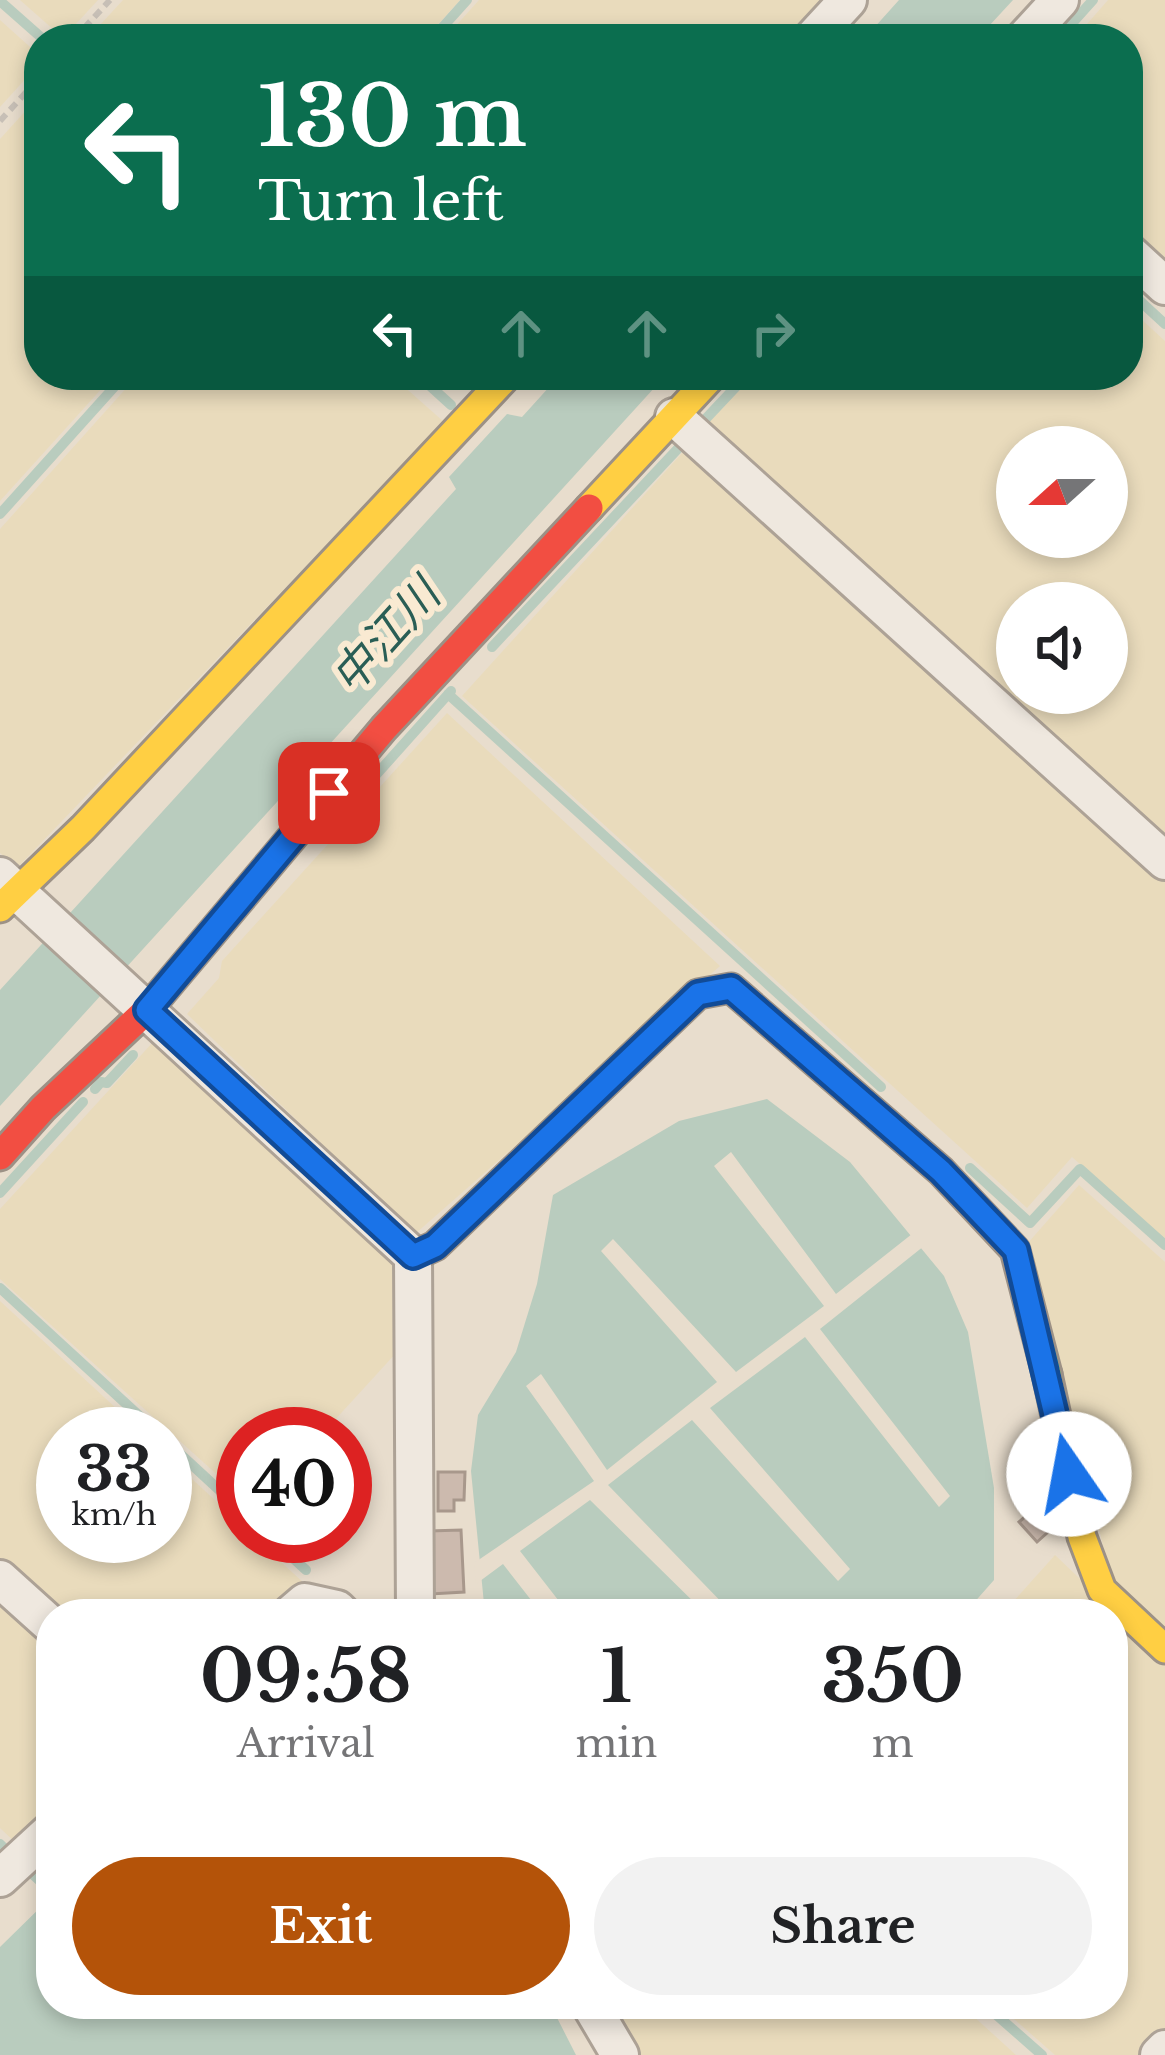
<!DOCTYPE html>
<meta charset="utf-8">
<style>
:root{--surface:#fff;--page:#f2f2f2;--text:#202124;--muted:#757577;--accent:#b45309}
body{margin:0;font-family:"Libre Baskerville","Noto Sans JP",serif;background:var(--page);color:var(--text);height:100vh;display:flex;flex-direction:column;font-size:45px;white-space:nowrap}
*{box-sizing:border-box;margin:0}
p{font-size:39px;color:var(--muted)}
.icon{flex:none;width:66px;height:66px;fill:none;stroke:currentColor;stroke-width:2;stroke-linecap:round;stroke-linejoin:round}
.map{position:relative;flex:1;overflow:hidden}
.sheet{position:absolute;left:36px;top:1599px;width:1092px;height:420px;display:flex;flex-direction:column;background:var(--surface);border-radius:48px;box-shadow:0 6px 18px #0003}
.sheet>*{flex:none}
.top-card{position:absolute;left:24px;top:24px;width:1119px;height:366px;border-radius:48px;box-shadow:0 6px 18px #0003;background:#0b6e4f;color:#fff;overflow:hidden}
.needle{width:78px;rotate:249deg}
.tools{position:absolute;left:996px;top:426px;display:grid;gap:24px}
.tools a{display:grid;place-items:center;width:132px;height:132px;border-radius:50%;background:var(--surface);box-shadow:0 6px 18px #0003;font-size:60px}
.speed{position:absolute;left:36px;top:1407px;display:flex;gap:24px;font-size:60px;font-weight:700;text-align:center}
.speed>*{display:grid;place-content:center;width:156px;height:156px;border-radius:50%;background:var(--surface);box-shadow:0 6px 18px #0003;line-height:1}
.speed small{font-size:30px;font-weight:400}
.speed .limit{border:18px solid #d22;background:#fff;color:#111}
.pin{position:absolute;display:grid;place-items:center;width:102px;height:102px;color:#fff;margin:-51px;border-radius:24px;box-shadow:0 6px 18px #0006}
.me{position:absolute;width:132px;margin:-66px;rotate:348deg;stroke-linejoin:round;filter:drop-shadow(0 0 9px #0008)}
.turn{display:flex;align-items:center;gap:42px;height:252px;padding:0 36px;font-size:54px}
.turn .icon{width:156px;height:156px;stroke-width:2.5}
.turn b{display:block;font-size:84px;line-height:102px}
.lanes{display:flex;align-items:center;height:114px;padding:0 36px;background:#0003;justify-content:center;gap:60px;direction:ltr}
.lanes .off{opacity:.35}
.eta{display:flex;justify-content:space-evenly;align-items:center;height:204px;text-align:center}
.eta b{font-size:72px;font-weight:800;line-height:84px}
.cta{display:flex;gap:24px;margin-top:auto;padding:24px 36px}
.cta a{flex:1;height:138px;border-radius:72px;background:var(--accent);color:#fff;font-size:48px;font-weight:800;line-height:138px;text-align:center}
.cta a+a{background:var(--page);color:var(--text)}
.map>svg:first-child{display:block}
</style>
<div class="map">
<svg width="1165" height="2055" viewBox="0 0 1165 2055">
<rect width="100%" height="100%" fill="#e8ddcd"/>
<path fill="#e9dbbc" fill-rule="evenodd" d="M 20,0 L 98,0 L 63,38 Z
M 123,0 L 460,0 L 425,39 L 87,39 Z
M 479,0 L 832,0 L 796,39 L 444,39 Z
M 1108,0 L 1165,0 L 1165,271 L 1128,237 L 1128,39 L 1074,39 Z
M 0,20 L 39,55 L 39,64 L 0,107 Z
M 39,96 L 39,375 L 114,375 L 0,501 L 0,139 Z
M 1128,307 L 1165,341 L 1165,849 L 703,428 L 754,375 L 1128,375 ZM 1017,447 L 1107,447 L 1107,537 L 1017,537 ZM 1017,603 L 1107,603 L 1107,693 L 1017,693 Z
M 138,375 L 391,375 L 444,422 L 17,868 L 0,853 L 0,529 Z
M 693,441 L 1165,871 L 1165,1239 L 1072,1157 L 1027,1208 L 462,696 Z
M 447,713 L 720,966 L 415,1234 L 187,1014 L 219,978 L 222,961 Z
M 154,1041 L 385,1242 L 395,1268 L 397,1352 L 322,1434 L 243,1434 L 243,1498 L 0,1279 L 0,1209 Z
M 1079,1185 L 1165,1262 L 1165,1637 L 1114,1589 L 1027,1244 Z
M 0,1301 L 144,1434 L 63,1434 L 63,1536 L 165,1536 L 165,1454 L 243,1526 L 243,1536 L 253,1536 L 306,1585 L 273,1614 L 58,1614 L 0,1562 Z
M 1055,1555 L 1165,1660 L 1165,2035 L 1147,2055 L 1055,2055 L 997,2004 L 1113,2004 L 1113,1614 L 1002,1614 Z
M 0,1589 L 51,1635 L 51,1812 L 17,1844 L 0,1828 Z
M 605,2004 L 960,2004 L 1016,2055 L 634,2055 Z"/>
<path fill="#b9ccbe" d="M 899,0 L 1013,0 L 977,39 L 864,39 Z
M 560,375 L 666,375 L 0,1106 L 0,990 L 456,489 L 449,477 L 507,414 L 522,417 Z
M 767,1099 L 850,1162 L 944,1276 L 968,1332 L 994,1488 L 994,1580 L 964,1614 L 485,1614 L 471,1471 L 478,1415 L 516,1352 L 537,1284 L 553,1195 L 679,1121 Z
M 51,1897 L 51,2004 L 550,2004 L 576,2055 L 0,2055 L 0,1947 Z"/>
<path fill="#e8ddcd" d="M 731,1152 L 836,1294 L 912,1234 L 924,1246 L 820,1329 L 950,1496 L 939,1507 L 805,1337 L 710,1408 L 850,1569 L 838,1581 L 692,1420 L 608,1485 L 733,1614 L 706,1614 L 590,1500 L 520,1551 L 569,1614 L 542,1614 L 503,1564 L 476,1584 L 474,1563 L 594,1481 L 526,1386 L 541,1374 L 607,1470 L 717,1382 L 601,1251 L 613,1239 L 736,1372 L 824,1306 L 714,1166 Z"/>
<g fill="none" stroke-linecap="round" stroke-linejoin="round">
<path stroke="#b9ccbe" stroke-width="10" d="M 0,1 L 43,39
M 432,39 L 467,0
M 1058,39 L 1093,0
M 1128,290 L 1165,324
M 418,375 L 451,405
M 698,427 L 747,375
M 0,514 L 125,375
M 492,647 L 687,439
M 448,694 L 881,1087
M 367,785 L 451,691
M 95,1089 L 101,1082 L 107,1083 L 133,1055
M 970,1168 L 1030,1223 L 1080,1169 L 1165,1245
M 0,1193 L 83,1102
M 0,1288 L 159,1434
M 165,1440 L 243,1512
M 269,1536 L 306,1570
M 0,1844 L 4,1848
M 29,1871 L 51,1891
M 984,2004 L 1042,2055"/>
</g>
<path fill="#ccbaae" stroke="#a8988c" stroke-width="3" d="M 438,1472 L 465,1472 L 464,1500 L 454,1500 L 454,1511 L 438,1511 Z
M 1050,1495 L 1067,1515 L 1037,1542 L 1019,1522 Z
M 461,1530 L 464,1592 L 431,1594 L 429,1531 Z"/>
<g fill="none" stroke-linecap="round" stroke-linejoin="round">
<defs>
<path id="street" d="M 812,39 L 848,0
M 1024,39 L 1060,0
M 1128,252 L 1165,286
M 674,417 L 1165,861
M 0,876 L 413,1256 L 415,1614
M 0,1579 L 51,1625
M 291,1614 L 305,1602 L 337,1609 L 342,1614
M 0,1878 L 51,1831
M 590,2004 L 620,2055
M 1159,2055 L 1165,2049"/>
<path id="fast" d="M 413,1256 L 435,1246 L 698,994 L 731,988 L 941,1171 L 1015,1250 L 1047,1374"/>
<path id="slow" d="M 589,508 L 713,375
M 0,908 L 83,828 L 508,375
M 1047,1374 L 1082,1537 L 1102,1590 L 1165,1649"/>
<path id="jam" d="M 0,1156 L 43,1108 L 147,1010 L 384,728 L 589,508"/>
</defs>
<use href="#street" stroke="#ada296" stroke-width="42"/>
<use href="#fast" stroke="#9c9186" stroke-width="33"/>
<use href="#slow" stroke="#9c9186" stroke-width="33"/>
<use href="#jam" stroke="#9c9186" stroke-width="33"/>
<path stroke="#c7bfb6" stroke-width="6" stroke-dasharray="9 6" stroke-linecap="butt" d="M 74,39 L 110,0
M 0,121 L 39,78"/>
<use href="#street" stroke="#efe8df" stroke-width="36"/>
<use href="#fast" stroke="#16e098" stroke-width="27"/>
<use href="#slow" stroke="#ffcf43" stroke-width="27"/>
<use href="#jam" stroke="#f24e42" stroke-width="27"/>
</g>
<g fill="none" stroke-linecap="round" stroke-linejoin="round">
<defs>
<path id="route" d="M 329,793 L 147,1010 L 413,1256 L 435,1246 L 698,994 L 731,988 L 941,1171 L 1016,1250 L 1069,1474"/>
</defs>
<use href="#route" stroke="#114b97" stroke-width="30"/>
<use href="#route" stroke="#1a73e8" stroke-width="21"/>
</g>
<g text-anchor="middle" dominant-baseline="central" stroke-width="12" stroke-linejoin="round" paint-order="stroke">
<g font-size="45" font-style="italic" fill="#2a5e55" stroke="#f9ead2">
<text transform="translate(385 636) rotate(-48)">中江川</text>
</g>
</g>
</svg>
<div class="tools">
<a><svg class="needle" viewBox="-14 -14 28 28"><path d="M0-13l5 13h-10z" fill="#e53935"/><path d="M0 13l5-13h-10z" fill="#757577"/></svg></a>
<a><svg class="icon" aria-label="sound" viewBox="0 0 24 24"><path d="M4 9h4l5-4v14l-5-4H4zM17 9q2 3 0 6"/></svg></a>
</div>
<div class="speed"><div>33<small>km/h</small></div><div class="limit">40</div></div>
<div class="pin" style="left:329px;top:793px;background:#d93025"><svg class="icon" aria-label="arrive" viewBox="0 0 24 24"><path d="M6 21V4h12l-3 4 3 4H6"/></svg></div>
<svg class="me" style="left:1069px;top:1474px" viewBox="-20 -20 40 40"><circle r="19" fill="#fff"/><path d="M0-13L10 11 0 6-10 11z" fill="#1a73e8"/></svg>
<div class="top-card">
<div class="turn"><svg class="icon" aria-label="left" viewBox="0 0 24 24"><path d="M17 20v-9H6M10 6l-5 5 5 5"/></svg><div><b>130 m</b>Turn left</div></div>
<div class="lanes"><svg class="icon" aria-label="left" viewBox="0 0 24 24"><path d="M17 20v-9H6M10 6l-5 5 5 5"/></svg><svg class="icon off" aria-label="ahead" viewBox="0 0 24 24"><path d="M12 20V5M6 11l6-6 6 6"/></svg><svg class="icon off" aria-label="ahead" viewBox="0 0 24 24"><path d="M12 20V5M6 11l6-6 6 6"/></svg><svg class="icon off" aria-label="right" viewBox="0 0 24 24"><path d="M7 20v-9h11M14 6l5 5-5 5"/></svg></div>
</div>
<section class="sheet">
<div class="eta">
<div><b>09:58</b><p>Arrival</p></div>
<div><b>1</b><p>min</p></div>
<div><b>350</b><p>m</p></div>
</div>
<div class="cta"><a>Exit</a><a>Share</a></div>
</section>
</div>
